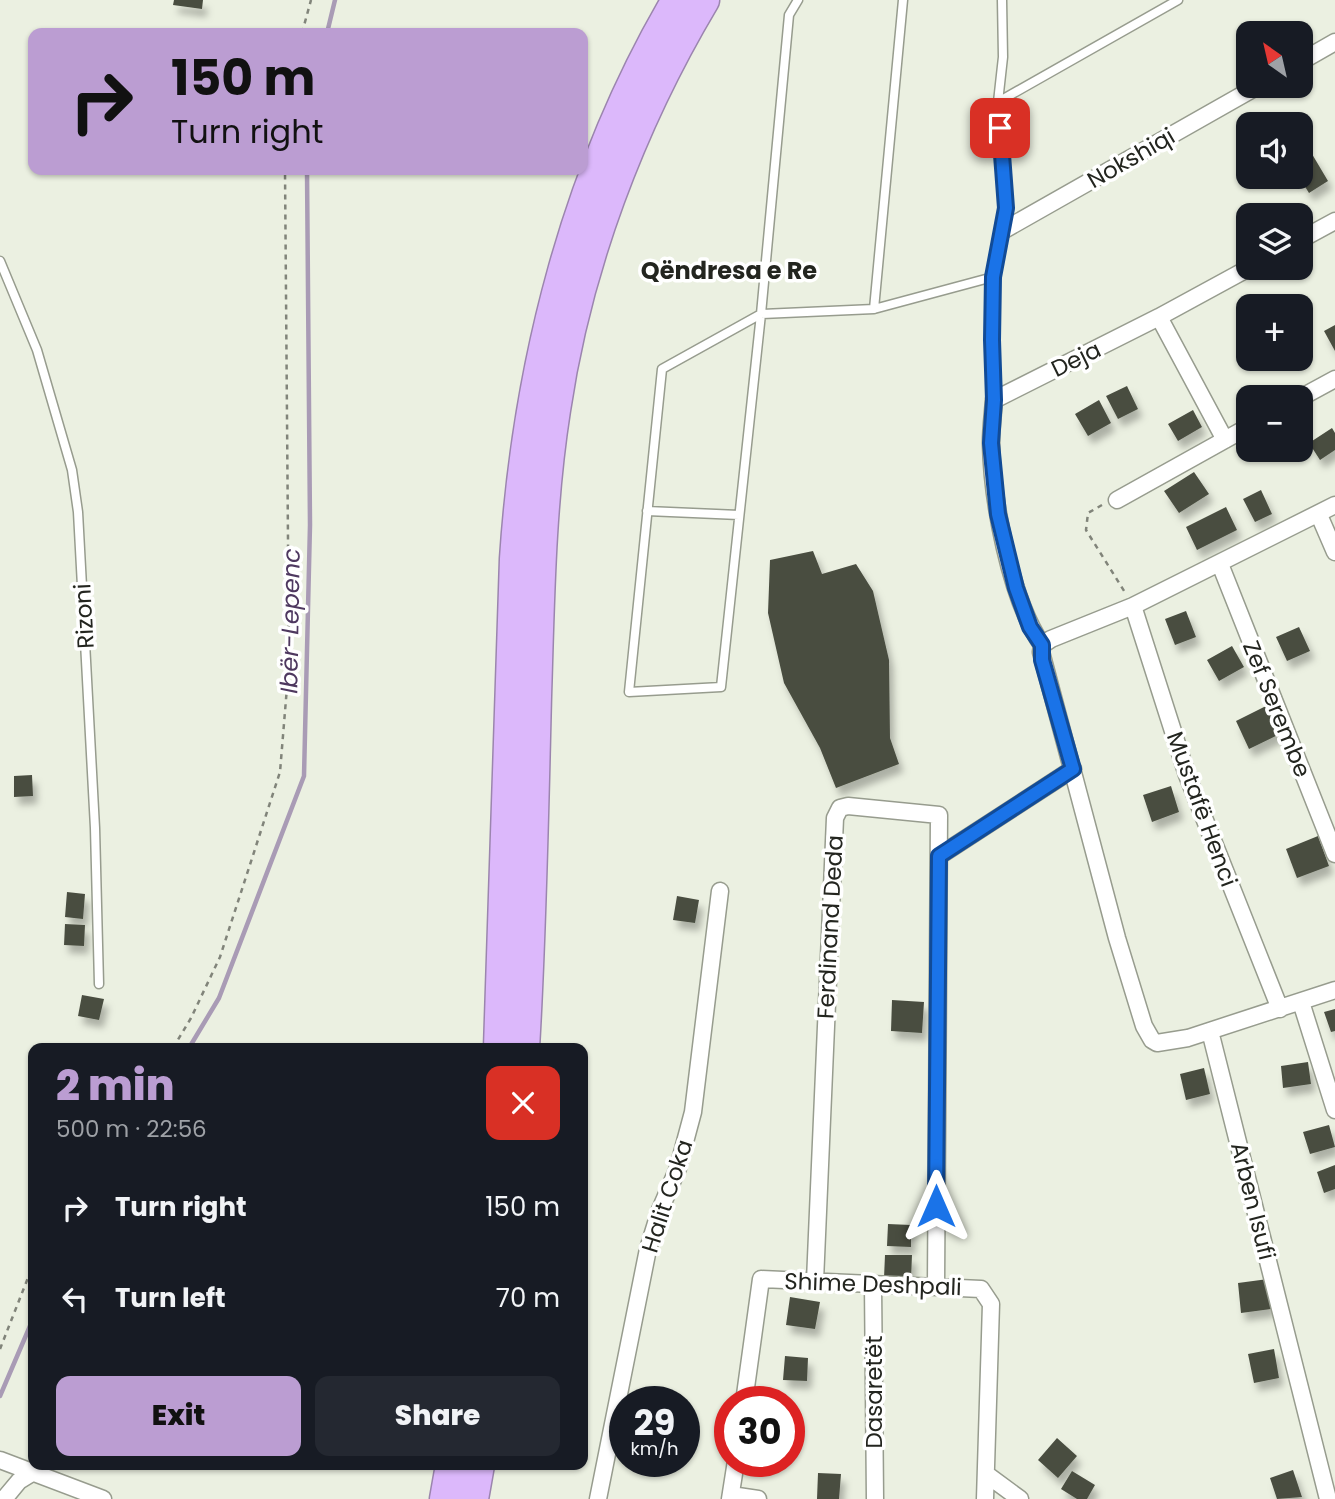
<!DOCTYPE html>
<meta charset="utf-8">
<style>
:root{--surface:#171b24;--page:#242831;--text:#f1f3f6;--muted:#9ea1a6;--accent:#bb9dd2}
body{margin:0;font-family:Poppins,sans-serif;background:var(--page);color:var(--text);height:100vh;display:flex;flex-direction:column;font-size:26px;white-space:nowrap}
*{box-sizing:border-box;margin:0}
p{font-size:23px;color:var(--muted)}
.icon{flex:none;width:38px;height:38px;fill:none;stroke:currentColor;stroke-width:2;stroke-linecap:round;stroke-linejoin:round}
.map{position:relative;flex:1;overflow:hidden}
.drawer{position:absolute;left:28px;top:1043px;width:560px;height:427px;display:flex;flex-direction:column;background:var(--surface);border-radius:14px;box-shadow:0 2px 5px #0004}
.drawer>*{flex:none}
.hud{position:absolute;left:28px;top:28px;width:560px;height:147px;border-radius:14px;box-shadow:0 2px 5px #0004;background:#bb9dd2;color:#111;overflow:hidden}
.needle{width:46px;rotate:326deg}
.tools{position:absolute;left:1236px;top:21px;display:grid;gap:14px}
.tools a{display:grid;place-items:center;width:77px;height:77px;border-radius:14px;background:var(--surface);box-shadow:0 2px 5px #0004;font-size:35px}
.speed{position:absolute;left:609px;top:1386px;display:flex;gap:14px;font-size:35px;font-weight:700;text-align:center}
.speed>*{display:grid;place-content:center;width:91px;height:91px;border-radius:50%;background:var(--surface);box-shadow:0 2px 5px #0004;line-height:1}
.speed small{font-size:18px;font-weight:400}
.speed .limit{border:10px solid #d22;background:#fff;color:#111}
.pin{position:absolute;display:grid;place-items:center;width:60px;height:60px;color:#fff;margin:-30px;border-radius:14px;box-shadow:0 4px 10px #0006}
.me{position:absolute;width:77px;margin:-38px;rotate:0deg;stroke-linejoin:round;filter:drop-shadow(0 0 5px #0008)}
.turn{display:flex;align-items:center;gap:24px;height:147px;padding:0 28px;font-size:32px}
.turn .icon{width:91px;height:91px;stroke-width:2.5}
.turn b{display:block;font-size:49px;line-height:60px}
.round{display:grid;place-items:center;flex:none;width:74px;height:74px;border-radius:14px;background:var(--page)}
.headline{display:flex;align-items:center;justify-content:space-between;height:119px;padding:0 28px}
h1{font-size:42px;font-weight:800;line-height:52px;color:var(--accent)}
.action{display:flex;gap:14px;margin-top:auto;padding:14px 28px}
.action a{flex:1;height:80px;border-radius:14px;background:var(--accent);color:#111;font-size:28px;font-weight:800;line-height:80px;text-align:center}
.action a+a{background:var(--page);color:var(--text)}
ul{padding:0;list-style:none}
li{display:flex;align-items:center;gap:21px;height:91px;padding:0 28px}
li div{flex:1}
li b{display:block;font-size:26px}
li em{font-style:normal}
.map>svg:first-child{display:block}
</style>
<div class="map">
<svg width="1335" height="1499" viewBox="0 0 1335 1499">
<defs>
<filter id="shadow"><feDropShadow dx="4.5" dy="8" stdDeviation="3.5" flood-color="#0004"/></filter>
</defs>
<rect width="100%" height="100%" fill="#ebf0e1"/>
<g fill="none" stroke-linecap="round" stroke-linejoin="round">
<path stroke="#a99bb5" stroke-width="4.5" d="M 327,33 L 335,0
M 189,1048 L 219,998 L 304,776 L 310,525 L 307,170
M 0,1396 L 33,1319"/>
</g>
<path fill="#4a4e41" filter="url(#shadow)" d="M 174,0 L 203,0 L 202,9 L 173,5 Z
M 1312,154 L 1328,181 L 1309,193 L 1299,177 L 1300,161 Z
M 1335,325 L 1335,351 L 1324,331 Z
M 1127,386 L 1138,409 L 1118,419 L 1106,396 Z
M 1099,400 L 1111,423 L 1088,436 L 1075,414 Z
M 1193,410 L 1202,427 L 1178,441 L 1168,424 Z
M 1332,428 L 1335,433 L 1335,450 L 1320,460 L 1309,443 Z
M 1194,472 L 1209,494 L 1179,513 L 1164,491 Z
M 1261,490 L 1272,514 L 1255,522 L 1243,499 Z
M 1226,507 L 1237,530 L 1197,550 L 1186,527 Z
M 813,551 L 822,574 L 856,564 L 873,591 L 889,660 L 890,738 L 899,764 L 836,788 L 820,748 L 784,683 L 768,613 L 770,560 Z
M 1186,611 L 1196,637 L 1175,645 L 1165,619 Z
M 1299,627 L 1310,651 L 1287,661 L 1276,637 Z
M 1232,646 L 1244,667 L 1219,681 L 1207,660 Z
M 1266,706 L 1280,734 L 1249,749 L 1236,721 Z
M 32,775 L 33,796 L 14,797 L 14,776 Z
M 1171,786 L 1179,812 L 1152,822 L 1143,795 Z
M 1318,836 L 1329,866 L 1297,878 L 1286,849 Z
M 67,892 L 85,894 L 83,919 L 65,917 Z
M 677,896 L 699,900 L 695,923 L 673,920 Z
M 65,924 L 85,925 L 84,946 L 64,945 Z
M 82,995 L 104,999 L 99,1020 L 78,1016 Z
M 892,1000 L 924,1002 L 922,1033 L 891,1031 Z
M 1335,1009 L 1335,1031 L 1331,1032 L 1324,1012 Z
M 1308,1062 L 1311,1084 L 1283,1088 L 1281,1066 Z
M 1204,1068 L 1210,1094 L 1186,1100 L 1180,1074 Z
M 1329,1125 L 1335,1147 L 1310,1154 L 1303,1132 Z
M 1335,1165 L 1335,1189 L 1324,1193 L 1317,1172 Z
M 888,1224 L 911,1225 L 911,1247 L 887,1246 Z
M 885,1255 L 912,1255 L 911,1279 L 884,1278 Z
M 1268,1279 L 1271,1309 L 1241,1313 L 1238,1283 Z
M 790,1297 L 820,1302 L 815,1329 L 786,1325 Z
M 1274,1349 L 1279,1378 L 1254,1383 L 1248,1354 Z
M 785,1356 L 808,1358 L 807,1381 L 783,1380 Z
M 1057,1438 L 1077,1456 L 1058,1478 L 1038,1460 Z
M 1293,1470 L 1302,1497 L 1277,1499 L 1270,1478 Z
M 1072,1471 L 1095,1485 L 1087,1499 L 1077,1499 L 1061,1489 Z
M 818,1473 L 841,1474 L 839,1499 L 817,1499 Z"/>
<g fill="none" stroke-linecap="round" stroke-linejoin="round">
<defs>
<path id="service" d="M 798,0 L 789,15 L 761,314 L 721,687 L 629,692 L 662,369 L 761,314 L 874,309 L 993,277
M 998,102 L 1178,0
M 0,261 L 37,350 L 72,470 L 78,512 L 95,828 L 99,984
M 874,309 L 903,0
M 994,400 L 992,340 L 993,277 L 1006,208 L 998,102 L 1003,57 L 1002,0
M 647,511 L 739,515"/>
<path id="minor" d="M 1300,62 L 1335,42
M 1004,230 L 1258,86
M 1300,240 L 1335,221
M 1159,317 L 1225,440
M 1300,398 L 1335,379
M 1117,500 L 1248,427
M 1335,505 L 1133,606 L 1051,639 L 1042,645 L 1041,652 L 1117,938 L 1144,1026 L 1152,1040 L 1157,1043 L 1188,1038 L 1335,990
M 1319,515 L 1335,552
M 1220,564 L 1335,854
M 1133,606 L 1187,775 L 1280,1009
M 1042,645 C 1010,598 992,500 991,443 C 991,428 993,414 994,400 L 1159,317 L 1249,268
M 939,856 L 1073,769
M 1301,1002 L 1335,1110
M 1210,1031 L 1328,1499
M 815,1281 L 835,818 L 840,808 L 848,806 L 939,815 L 936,1286
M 873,1284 L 875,1499
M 744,1402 L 761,1279 L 981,1289 L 991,1304 L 985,1499
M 0,1460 L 103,1499
M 986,1474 L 1020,1499
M 731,1495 L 758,1499
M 4,1499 L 19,1481 L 32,1473
M 598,1499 L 648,1249 L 660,1210 L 678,1168 L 693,1112 L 720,891
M 730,1499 L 736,1461"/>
<path id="motorway" d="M 499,1048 L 515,559 C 528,364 577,170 677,0
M 524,1048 C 531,931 533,814 536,696 C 539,601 540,505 555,410 C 576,267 630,124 704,0
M 445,1499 L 451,1465
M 473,1499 L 479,1465"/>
</defs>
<use href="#service" stroke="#979c8e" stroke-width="11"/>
<use href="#minor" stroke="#979c8e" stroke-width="19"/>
<use href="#motorway" stroke="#9b85ae" stroke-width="33"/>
<path stroke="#81847a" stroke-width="2.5" stroke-dasharray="5 5" stroke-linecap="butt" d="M 302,33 L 311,0
M 1102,505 L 1088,513 L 1086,530 L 1126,594
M 173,1048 L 191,1018 L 220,957 L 280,772 L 289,663 L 285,170
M 0,1349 L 33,1265"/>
<use href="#service" stroke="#fff" stroke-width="8"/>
<use href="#minor" stroke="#fff" stroke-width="16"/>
<use href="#motorway" stroke="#dcb8fb" stroke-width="30"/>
</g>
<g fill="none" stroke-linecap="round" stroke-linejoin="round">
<defs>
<path id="route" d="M 936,1206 L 939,856 L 1073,769 L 1042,660 L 1042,645 L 1030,627 L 1016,588 L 998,514 L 991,443 L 994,400 L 992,340 L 993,277 L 1006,208 L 1000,128"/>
</defs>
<use href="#route" stroke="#114b97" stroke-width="18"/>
<use href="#route" stroke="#1a73e8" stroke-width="12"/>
</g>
<g text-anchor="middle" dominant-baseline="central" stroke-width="7" stroke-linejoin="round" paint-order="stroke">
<g font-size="23" fill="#23251f" stroke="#fff">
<text transform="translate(1131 158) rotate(-30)">Nokshiqi</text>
<text transform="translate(1076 359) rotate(-26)">Deja</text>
<text transform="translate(84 616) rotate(-93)">Rizoni</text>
<text transform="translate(1277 709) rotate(68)">Zef Serembe</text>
<text transform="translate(1202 809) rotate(70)">Mustafë Henci</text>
<text transform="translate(830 927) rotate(-87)">Ferdinand Deda</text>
<text transform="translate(667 1196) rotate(-72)">Halit Coka</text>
<text transform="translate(1253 1201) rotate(76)">Arben Isufi</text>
<text transform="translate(873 1284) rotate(2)">Shime Deshpali</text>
<text transform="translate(874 1392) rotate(-90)">Dasaretët</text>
</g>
<g font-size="24" font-weight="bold" fill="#23251f" stroke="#fff">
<text x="729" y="270">Qëndresa e Re</text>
</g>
<g font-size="24" font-style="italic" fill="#4e385f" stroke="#fff">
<text transform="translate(290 621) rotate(-89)">Ibër-Lepenc</text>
</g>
</g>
</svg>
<div class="tools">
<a><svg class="needle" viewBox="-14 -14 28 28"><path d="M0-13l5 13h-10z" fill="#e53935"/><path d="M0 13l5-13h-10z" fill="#9ea1a6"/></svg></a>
<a><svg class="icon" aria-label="sound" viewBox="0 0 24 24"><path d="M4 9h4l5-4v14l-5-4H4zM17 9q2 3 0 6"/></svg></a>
<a><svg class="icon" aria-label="layers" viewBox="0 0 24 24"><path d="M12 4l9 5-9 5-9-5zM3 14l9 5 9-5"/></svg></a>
<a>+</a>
<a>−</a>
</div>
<div class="speed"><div>29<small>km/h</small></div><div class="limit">30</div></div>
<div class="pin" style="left:1000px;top:128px;background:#d93025"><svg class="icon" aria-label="arrive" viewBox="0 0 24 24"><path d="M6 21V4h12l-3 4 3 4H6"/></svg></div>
<svg class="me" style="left:936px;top:1206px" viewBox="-20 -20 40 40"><path d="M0-17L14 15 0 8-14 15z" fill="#1a73e8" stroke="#fff" stroke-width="4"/></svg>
<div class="hud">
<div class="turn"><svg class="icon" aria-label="right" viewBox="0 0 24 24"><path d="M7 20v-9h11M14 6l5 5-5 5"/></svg><div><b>150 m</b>Turn right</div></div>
</div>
<section class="drawer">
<div class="headline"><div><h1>2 min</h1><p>500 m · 22:56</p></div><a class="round" style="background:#d93025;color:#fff"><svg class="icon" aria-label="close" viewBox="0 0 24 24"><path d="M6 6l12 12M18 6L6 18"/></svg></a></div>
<ul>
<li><svg class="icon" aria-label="right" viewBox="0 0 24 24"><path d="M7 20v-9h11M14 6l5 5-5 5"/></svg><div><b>Turn right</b></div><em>150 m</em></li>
<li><svg class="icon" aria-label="left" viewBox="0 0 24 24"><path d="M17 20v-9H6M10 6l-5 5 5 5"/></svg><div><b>Turn left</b></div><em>70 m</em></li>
</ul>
<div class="action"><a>Exit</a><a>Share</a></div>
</section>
</div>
